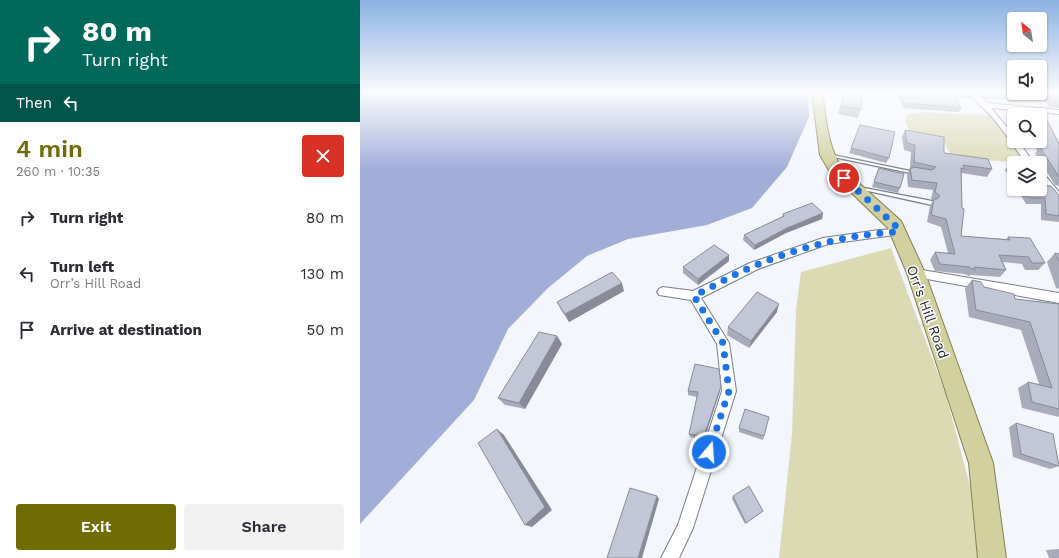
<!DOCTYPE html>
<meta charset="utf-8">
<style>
:root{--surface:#fff;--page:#f2f2f3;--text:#2b2b33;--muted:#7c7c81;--accent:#716b05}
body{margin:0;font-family:"Work Sans",sans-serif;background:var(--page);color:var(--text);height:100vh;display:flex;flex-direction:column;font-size:15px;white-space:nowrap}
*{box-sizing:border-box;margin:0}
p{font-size:13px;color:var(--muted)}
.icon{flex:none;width:22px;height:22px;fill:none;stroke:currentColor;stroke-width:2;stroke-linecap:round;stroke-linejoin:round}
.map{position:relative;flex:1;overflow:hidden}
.sheet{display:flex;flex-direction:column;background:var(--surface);width:360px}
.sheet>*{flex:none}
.banner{background:#00695c;color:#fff;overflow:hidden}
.needle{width:26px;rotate:330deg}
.controls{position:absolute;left:647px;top:12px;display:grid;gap:8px}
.controls a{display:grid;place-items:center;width:40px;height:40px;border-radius:4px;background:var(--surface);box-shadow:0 1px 3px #0004;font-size:20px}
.pin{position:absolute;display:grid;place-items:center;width:34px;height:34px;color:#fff;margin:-17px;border:2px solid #fff;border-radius:50%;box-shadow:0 1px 4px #0007}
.me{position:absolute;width:44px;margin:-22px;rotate:18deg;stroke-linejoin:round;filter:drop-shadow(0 0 3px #0008)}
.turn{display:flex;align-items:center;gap:14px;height:84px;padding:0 16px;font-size:18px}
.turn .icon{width:52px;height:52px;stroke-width:2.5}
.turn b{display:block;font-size:28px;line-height:34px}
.then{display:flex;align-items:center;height:38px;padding:0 16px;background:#0003;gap:8px;font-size:15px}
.round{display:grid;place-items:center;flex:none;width:42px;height:42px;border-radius:4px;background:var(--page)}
.summary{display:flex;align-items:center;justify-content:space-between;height:68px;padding:0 16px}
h1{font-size:24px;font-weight:600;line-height:30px;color:var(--accent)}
.action{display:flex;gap:8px;margin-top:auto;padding:8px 16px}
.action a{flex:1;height:46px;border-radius:4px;background:var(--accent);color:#fff;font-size:16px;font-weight:600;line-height:46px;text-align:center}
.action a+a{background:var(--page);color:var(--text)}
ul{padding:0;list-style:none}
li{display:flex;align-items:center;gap:12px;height:56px;padding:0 16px}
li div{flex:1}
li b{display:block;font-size:15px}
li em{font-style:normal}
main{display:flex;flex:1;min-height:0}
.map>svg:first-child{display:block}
</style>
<main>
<section class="sheet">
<div class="banner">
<div class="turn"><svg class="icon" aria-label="right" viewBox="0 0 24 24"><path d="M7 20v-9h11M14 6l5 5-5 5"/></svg><div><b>80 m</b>Turn right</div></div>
<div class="then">Then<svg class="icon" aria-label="left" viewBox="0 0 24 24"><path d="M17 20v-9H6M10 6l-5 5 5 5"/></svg></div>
</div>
<div class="summary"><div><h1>4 min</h1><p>260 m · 10:35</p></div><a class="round" style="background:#d93025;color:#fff"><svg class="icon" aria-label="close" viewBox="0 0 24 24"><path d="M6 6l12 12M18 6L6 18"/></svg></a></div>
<ul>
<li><svg class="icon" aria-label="right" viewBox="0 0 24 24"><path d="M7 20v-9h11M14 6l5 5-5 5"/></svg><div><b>Turn right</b></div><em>80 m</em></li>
<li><svg class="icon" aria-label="left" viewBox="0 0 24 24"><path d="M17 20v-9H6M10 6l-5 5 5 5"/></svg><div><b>Turn left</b><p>Orr’s Hill Road</p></div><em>130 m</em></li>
<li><svg class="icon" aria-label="arrive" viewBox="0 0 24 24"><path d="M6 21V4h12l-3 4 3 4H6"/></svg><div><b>Arrive at destination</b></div><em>50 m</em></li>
</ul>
<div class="action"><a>Exit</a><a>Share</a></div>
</section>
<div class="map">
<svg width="699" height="558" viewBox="0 0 699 558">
<rect width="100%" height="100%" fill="#f4f6fd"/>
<path fill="#dcdab4" d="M 561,112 L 635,116 L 669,163 L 592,158 L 584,142 L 551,133 L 545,121 L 547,114 Z
M 531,248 L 586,395 L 629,558 L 419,558 L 432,434 L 436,310 L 441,272 Z"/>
<path fill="#a1aed8" d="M 0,92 L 448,92 L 449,117 L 427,167 L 392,208 L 347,225 L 268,239 L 227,256 L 188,288 L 148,329 L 114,400 L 0,524 Z"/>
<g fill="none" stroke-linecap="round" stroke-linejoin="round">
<defs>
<path id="lane" d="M 468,154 L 555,172 L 557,173 L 555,174 L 469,156 L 467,155 Z
M 497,187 L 499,187 L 572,201 L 574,203 L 572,205 L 499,189 L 497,189 Z"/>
<path id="street" d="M 609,92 L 616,92 L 627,103 L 699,110 L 699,114 L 631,108 L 654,136 L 654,141 L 658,141 L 674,163 L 666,163 C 658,153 630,109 620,106 L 619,104 Z
M 680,172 L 683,173 L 699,192 L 699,201 L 696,200 L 680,181 Z
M 538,229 L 543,232 L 542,234 L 468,244 L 398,269 L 341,298 L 369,343 L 376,391 L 333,528 L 319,558 L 301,558 L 318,525 L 362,391 L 357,344 L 331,300 L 299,295 L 297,292 L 299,289 L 303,287 L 333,291 L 390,263 L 463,238 L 519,230 Z
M 556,269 L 699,293 L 699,303 L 556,277 L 551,273 Z"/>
<path id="primary" d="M 452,92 L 462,92 C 466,117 467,144 481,167 L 541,221 L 565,273 L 633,463 L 646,558 L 618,558 L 609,463 L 547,273 L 528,228 L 470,172 L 460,155 Z"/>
</defs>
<use href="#lane" stroke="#777c8b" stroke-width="2.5"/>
<use href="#street" stroke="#777c8b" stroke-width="2"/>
<use href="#primary" stroke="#83804f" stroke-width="2"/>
<use href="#lane" fill="#fff" fill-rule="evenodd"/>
<use href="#street" fill="#fff" fill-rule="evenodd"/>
<use href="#primary" fill="#d3d0a0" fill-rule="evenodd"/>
</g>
<path fill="#a7abba" d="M 484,92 L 501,109 L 498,118 L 478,114 Z
M 537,92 L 614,92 L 615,94 L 612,98 L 596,98 L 601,108 L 599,112 L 543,108 Z
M 618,92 L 653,92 L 655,95 L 652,100 L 625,99 Z
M 680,92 L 699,92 L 699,108 L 689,107 L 680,95 Z
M 667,113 L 682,114 L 688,122 L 699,144 L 699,186 L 695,185 L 675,153 L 677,151 L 673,141 L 680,141 L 680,115 L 666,115 Z
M 545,130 L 584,153 L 632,169 L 627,177 L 601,173 L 601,236 L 646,239 L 648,237 L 685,263 L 678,270 L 665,270 L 662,264 L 643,262 L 646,270 L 640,277 L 611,275 L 609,276 L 604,274 L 575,271 L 570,260 L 575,252 L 588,253 L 581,227 L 567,222 L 570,206 L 573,201 L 571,199 L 573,190 L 548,187 L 547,175 L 550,168 L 551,152 L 544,150 L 542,137 Z
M 491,148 L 529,158 L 526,163 L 489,153 Z
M 649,165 L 654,165 L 654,185 L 645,170 Z
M 519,168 L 540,188 L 538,193 L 512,187 Z
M 657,189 L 680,189 L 699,195 L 699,222 L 681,220 L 681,204 L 666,204 Z
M 463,213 L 462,219 L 426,233 L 394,250 L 383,240 L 384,235 L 422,217 L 423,214 Z
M 695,253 L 699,254 L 699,289 L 696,288 L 687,262 Z
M 369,261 L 338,285 L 323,273 L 323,267 Z
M 612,280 L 624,287 L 655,299 L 699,304 L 699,417 L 662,408 L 658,388 L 668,382 L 679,384 L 661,330 L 609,317 L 605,288 Z
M 264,291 L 209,322 L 201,310 L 197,302 Z
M 417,312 L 389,348 L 367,335 L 368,327 Z
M 197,336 L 202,344 L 165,409 L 145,405 L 138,398 Z
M 328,391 L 360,391 L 344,440 L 330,437 L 329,434 L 337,397 L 328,395 Z
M 656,423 L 699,466 L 690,469 L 653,457 L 649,427 Z
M 379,428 L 404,436 L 403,440 L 379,432 Z
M 373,496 L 401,513 L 385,524 L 372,499 Z
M 699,549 L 699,558 L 689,558 L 686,550 Z"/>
<path fill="#888b97" d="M 463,213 L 462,219 L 426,233 L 394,250 L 395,245 L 427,228 Z
M 369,255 L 369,261 L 338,285 L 338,279 Z
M 262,283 L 264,291 L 209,322 L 205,314 Z
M 419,304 L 417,312 L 389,348 L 391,341 Z
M 197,336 L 202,344 L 165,409 L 159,403 Z
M 361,386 L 360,391 L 344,440 L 344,436 Z
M 137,429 L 144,435 L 192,510 L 172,527 L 165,525 Z
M 297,496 L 299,499 L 282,558 L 278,558 Z"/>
<path fill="#c2c7d8" stroke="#888b97" d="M 484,92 L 503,95 L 501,109 L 481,106 Z
M 541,92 L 614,92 L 615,94 L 594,93 L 601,108 L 545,103 Z
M 625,92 L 653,92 L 655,95 L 627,94 Z
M 686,92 L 699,92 L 699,102 L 693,101 Z
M 667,113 L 682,114 L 688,122 L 699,144 L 699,177 L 680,147 L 683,148 L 680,141 L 680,115 L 668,115 Z
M 500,125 L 535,132 L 529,158 L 491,148 Z
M 545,130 L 584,137 L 584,153 L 628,159 L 632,169 L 603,165 L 604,169 L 601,168 L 602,208 L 604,209 L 601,236 L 650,240 L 648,237 L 670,238 L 685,263 L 672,263 L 669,257 L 639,255 L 646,270 L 614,267 L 615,270 L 609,267 L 580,264 L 575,252 L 595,254 L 586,219 L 571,215 L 574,199 L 577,199 L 580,196 L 575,192 L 577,183 L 552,180 L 550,168 L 553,168 L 553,167 L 572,170 L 576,167 L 554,162 L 555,145 L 547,143 Z
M 649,165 L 654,165 L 654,173 Z
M 519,168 L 544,174 L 540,188 L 514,182 Z
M 680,185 L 691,186 L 699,195 L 699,216 L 686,214 L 685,198 L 670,198 L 664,189 L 680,189 Z
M 452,203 L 463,213 L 427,228 L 395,245 L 384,235 L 424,216 L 423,214 Z
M 354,245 L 369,255 L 338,279 L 323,267 Z
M 695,253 L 699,254 L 699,262 Z
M 252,272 L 262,283 L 205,314 L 197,302 Z
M 612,280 L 621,282 L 624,287 L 654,294 L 655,299 L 699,304 L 699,409 L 672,402 L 668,382 L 692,388 L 670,322 L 616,310 Z
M 397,292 L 419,304 L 391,341 L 368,327 Z
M 179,332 L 197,336 L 159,403 L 138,398 Z
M 335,364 L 359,369 L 361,386 L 344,436 L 329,434 L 338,392 L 328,391 Z
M 385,409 L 409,417 L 404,436 L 379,428 Z
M 656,423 L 693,434 L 699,466 L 661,454 Z
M 137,429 L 185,507 L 165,525 L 118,443 Z
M 389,486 L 403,511 L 386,523 L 373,496 Z
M 270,488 L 297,496 L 278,558 L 247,558 Z"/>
<linearGradient id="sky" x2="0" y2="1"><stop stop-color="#8bb2e2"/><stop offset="0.54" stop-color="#fafbfe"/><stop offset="1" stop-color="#fafbfe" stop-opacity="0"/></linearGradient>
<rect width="699" height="170" fill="url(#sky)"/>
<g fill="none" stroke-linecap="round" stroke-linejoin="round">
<path stroke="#1a73e8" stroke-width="7" stroke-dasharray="0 12.6" d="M 349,452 L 369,391 L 363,343 L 334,296 C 354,286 374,274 394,266 C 440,247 489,234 538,232 L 535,225 L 484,178"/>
</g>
<g text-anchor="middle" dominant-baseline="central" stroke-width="3" stroke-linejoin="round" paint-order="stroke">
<g font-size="14" fill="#26282e" stroke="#fff">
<text transform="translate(568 312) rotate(70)">Orr’s Hill Road</text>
</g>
</g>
</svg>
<div class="controls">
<a><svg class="needle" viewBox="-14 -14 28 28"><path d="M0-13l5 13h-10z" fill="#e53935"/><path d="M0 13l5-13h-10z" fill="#7c7c81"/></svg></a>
<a><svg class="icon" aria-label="sound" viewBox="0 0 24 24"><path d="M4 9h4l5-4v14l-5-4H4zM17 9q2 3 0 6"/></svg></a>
<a><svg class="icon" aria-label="search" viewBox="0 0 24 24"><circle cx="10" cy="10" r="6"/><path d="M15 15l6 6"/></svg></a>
<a><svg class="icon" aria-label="layers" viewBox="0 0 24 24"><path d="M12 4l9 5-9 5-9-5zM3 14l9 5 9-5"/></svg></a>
</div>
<div class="pin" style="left:484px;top:178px;background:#d93025"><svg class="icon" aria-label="arrive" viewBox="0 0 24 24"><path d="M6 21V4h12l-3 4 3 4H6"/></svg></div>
<svg class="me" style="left:349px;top:452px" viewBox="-20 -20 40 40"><circle r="17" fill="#1a73e8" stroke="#fff" stroke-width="3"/><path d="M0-11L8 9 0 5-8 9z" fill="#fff"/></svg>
</div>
</main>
